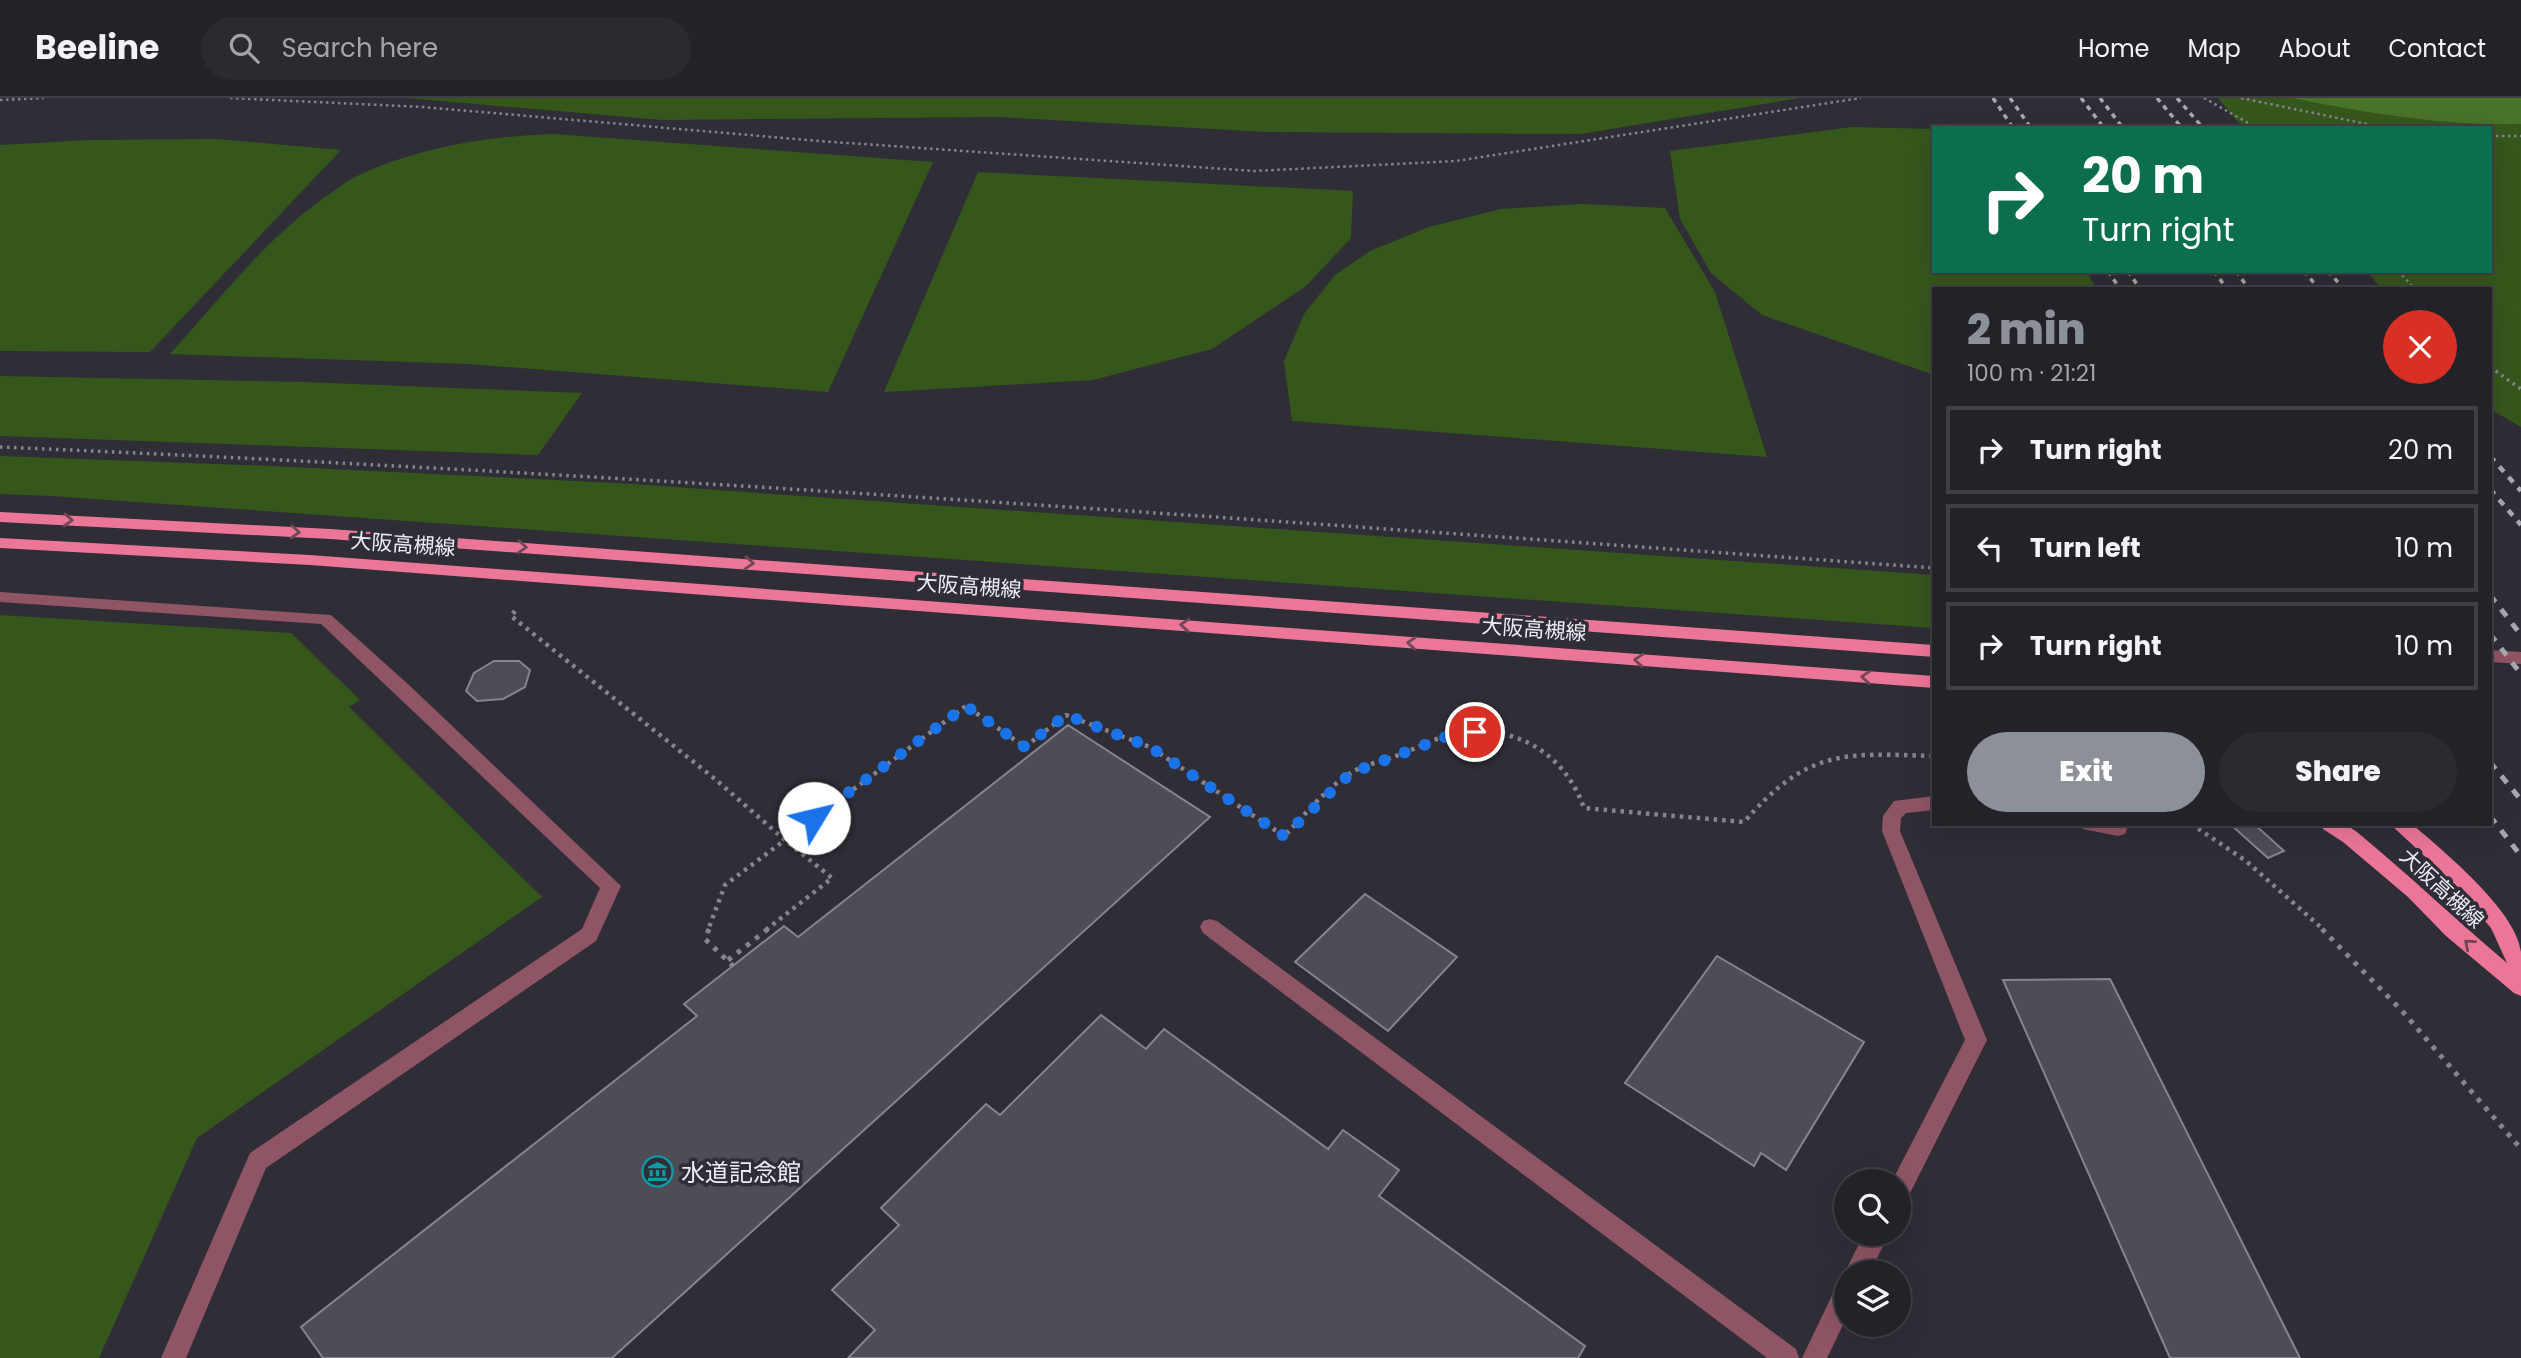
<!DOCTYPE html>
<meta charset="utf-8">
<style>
:root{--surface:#232228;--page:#2b2a30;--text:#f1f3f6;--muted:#a3a4a8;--line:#403f45;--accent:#8c9099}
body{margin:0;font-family:Poppins,"Noto Sans JP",sans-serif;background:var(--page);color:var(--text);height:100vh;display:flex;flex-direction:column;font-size:26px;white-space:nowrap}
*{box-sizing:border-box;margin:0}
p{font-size:23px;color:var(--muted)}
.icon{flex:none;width:38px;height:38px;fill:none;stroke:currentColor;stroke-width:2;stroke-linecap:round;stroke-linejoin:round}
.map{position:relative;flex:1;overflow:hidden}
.side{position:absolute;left:1932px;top:189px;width:560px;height:539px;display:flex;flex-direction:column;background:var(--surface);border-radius:0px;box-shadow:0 7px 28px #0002,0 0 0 2px var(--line)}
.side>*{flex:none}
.hud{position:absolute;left:1932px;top:28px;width:560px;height:147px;border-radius:0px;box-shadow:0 7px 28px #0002,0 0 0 2px var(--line);background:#0b6e4f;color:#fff;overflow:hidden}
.fabs{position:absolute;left:1834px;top:1071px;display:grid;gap:14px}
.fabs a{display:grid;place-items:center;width:77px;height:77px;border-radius:50%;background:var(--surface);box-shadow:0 7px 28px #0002,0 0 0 2px var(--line);font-size:35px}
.pin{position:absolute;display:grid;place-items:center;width:60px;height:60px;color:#fff;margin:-30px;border:4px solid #fff;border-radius:50%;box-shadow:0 2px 7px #0007}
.me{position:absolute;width:77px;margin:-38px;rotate:54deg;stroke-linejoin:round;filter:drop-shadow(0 0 5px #0008)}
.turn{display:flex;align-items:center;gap:24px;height:147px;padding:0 35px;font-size:32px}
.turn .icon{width:91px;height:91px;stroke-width:2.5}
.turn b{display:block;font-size:49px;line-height:60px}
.round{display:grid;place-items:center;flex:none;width:74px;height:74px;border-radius:37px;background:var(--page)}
.overview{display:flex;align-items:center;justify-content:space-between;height:119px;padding:0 35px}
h1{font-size:42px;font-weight:800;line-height:52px;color:var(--accent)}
.button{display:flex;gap:14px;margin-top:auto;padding:14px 35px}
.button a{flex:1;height:80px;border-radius:42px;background:var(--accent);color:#fff;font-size:28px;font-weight:800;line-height:80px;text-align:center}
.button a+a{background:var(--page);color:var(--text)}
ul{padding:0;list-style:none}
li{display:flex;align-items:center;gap:21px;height:88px;margin:0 14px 10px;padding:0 21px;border:4px solid var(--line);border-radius:0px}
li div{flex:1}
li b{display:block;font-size:26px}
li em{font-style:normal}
header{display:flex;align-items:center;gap:42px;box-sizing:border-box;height:98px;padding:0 35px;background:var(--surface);border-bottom:2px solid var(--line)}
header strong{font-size:33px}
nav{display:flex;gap:38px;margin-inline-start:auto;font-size:24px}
.search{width:490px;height:63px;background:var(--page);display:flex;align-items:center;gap:18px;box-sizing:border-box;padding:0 24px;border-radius:38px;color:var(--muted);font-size:26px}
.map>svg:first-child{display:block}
</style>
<header>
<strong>Beeline</strong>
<div class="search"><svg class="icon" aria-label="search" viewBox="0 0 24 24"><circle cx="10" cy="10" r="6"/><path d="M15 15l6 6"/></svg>Search here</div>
<nav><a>Home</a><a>Map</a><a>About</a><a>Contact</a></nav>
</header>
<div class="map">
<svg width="2521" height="1260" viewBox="0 0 2521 1260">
<rect width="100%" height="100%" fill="#2f2d36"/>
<path fill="#36571c" d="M 406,0 L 1800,0 L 1581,36 L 1265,34 L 998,19 L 662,22 Z
M 2218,0 L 2521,0 L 2521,329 L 2490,311 L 2490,191 L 2382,191 L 2366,173 L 2490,173 L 2490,30 L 2243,30 Z
M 1852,29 L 1934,31 L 1934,173 L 2086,173 L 2097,191 L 1934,191 L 1934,277 L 1762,217 L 1711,175 L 1680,121 L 1670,53 Z
M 553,36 L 933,64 L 828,294 L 469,266 L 170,256 C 220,201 267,139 328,97 C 337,91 346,83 355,79 C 415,50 488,38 553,36 Z
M 217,41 L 341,52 L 150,254 L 0,253 L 0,47 L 88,42 Z
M 978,74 L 1353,93 L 1351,140 L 1306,188 L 1212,251 L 1093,282 L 884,294 Z
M 1582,106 L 1665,110 L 1715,194 L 1767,359 L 1292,323 L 1284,263 L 1304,216 L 1335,177 L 1370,153 L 1429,129 L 1501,111 Z
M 0,278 L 304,284 L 582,295 L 538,357 L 0,338 Z
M 0,358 L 272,368 L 617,385 L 1934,477 L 1934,530 L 51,398 L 0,396 Z
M 0,517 L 291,535 L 360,602 L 349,609 L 542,799 L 197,1040 L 99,1260 L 0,1260 Z"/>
<path fill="#497328" d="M 2292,0 L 2521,0 L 2521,26 C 2442,28 2368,15 2292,0 Z"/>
<path fill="#4e4c55" stroke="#87848f" stroke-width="2" d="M 494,563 L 519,563 L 530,572 L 525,589 L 503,601 L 477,603 L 466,593 L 474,575 Z
M 1068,627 L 1210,719 L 612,1260 L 323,1260 L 301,1229 L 697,918 L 684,906 L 784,828 L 798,839 Z
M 2230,726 L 2254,726 L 2284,753 L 2268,760 Z
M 1365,796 L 1457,859 L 1388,933 L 1295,864 Z
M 1717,858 L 1864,944 L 1786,1072 L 1761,1055 L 1754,1068 L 1625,985 Z
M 2110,881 L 2300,1260 L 2170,1260 L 2003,882 Z
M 1101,917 L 1146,951 L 1164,931 L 1328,1051 L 1343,1032 L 1399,1072 L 1379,1098 L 1585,1248 L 1578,1260 L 848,1260 L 875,1232 L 832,1192 L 899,1127 L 881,1110 L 986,1006 L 1000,1017 Z"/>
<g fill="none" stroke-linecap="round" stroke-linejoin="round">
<path stroke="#86848c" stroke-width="2.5" stroke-dasharray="2.5 3.5" stroke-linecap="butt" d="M 230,0 L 423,9 L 819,43 L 1254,73 L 1456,63 L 1861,0
M 2204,0 L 2257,30
M 2241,0 L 2386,30
M 0,2 L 44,0
M 2490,38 L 2521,38
M 2398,173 L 2415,191"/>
<path stroke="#86848c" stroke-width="3.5" stroke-dasharray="2.5 4.5" stroke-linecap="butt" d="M 2490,269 L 2521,291
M 0,349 C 646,376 1290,424 1934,470"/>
<path stroke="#86848c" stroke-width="4.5" stroke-dasharray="3.5 5" stroke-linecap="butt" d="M 515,513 L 511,518 L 715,681 L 785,742 L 725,787 L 708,832
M 2191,726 L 2246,763 L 2324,832
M 766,832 L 832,780 L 785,742 L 966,608 L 1025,649 L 1066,617 L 1150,649 L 1284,738 C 1305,717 1325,691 1351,675 C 1365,666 1381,664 1396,658 C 1413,652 1429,643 1446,638 C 1508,622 1563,651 1584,710 L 1744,724 C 1808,651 1842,655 1934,658"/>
<path stroke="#86848c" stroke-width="5" stroke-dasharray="4.5 7" stroke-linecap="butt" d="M 709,831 L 705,841 L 733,868
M 2322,831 L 2403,914 L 2521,1051
M 728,862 L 768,831"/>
<path fill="#8f5564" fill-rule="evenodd" d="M 0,494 L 331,517 L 409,587 L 621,788 L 596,843 L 266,1070 L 186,1260 L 161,1260 L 250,1055 L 582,831 L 600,790 L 321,526 L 0,504 Z
M 1934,698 L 1934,712 L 1906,715 L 1901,720 L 1900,733 L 1987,942 L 1907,1101 L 1899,1104 L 1899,1083 L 1892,1083 L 1965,942 L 1882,733 L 1883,718 L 1894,703 Z
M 2081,726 L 2125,726 L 2127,731 L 2125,736 L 2118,738 L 2083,731 Z
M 1210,821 L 1217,823 L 1796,1251 L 1799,1260 L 1767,1260 L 1203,835 L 1200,829 L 1203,823 Z
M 1864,1136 L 1889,1136 L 1870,1174 L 1846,1174 L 1846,1177 L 1845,1174 Z
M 1846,1184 L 1846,1221 L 1827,1260 L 1802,1260 L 1837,1187 Z"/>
<path fill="#8f5564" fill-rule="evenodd" d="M 2490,552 L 2521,554 L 2521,566 L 2490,564 Z"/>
<path fill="#ec7698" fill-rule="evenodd" d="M 0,414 L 330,431 L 1934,547 L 1934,559 L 330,441 L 0,424 Z
M 0,440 L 310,457 L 1934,578 L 1934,590 L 310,467 L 0,450 Z
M 2321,726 L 2345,726 L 2357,734 C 2408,776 2456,822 2507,865 L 2491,830 L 2446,778 L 2390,726 L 2412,726 C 2443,753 2516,812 2521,854 C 2521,868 2521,884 2521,898 L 2514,895 L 2446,838 L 2408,799 L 2343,744 L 2323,731 Z"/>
<path stroke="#aaa9b0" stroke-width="3.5" stroke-dasharray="5 5" stroke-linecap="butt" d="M 1993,0 L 2013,30
M 2010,0 L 2031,30
M 2081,0 L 2104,30
M 2100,0 L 2123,30
M 2157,0 L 2182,30
M 2177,0 L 2203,30
M 2108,173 L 2120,191
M 2128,173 L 2140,191
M 2214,173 L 2227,191
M 2236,173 L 2249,191
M 2304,173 L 2319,191
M 2328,173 L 2344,191"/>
<path stroke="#aaa9b0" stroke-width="4.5" stroke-dasharray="7 7" stroke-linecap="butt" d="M 2490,358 L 2521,393
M 2490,391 L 2521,427"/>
<path stroke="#aaa9b0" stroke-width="5" stroke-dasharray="9 9" stroke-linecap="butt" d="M 2490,497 L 2521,537
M 2490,536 L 2521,576
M 2490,664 L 2521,702
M 2490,718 L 2521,758"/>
</g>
<defs><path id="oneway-chevron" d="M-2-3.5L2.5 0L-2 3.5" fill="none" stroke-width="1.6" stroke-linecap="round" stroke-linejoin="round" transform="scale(1.75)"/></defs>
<g stroke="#714758">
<use href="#oneway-chevron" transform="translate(68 422) rotate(3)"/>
<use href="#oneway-chevron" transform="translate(295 434) rotate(3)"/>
<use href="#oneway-chevron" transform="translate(522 449) rotate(4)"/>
<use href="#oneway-chevron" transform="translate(749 465) rotate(4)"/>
<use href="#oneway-chevron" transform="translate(1185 527) rotate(-176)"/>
<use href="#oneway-chevron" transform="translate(1412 545) rotate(-176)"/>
<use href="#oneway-chevron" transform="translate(1639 562) rotate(-176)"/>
<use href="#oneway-chevron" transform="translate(1866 579) rotate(-176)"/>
<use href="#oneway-chevron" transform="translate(2469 846) rotate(-140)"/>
</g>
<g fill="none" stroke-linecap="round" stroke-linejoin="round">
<path stroke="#1a73e8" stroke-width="12" stroke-dasharray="0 21.6" d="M 814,720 L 966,608 L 1025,649 L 1066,617 L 1150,649 L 1284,738 L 1351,675 L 1448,638 L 1475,634"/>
</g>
<defs>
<symbol id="museum-ring" viewBox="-11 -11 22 22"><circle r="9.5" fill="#2f2d36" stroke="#0f9aa8" stroke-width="1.5"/><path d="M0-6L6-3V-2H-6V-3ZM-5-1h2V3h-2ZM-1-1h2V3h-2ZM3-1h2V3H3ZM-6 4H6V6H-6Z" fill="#0f9aa8"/></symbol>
</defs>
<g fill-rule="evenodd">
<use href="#museum-ring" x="640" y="1056" width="35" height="35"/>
</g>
<g text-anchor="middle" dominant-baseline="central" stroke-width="7" stroke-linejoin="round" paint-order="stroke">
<g font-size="21" fill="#edecf2" stroke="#2f2d36">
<text transform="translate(403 446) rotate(4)">大阪高槻線</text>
<text transform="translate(969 488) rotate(4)">大阪高槻線</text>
<text transform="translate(1534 531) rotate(4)">大阪高槻線</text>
<text transform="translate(2442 790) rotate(43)">大阪高槻線</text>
</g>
<g font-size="24" fill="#edecf2" stroke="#2f2d36" text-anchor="start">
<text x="681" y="1074">水道記念館</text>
</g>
</g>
</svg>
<div class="fabs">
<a><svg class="icon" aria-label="search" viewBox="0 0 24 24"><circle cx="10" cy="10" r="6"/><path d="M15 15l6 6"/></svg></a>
<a><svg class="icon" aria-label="layers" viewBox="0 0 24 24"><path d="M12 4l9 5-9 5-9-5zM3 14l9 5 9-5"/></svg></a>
</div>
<div class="pin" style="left:1475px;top:634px;background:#d93025"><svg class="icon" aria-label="arrive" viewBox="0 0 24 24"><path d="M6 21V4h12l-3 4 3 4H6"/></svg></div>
<svg class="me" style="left:814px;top:720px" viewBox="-20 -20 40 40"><circle r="19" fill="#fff"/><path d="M0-13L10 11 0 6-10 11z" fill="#1a73e8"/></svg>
<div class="hud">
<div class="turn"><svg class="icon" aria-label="right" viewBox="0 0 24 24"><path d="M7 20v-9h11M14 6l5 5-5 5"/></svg><div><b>20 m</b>Turn right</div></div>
</div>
<section class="side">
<div class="overview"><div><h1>2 min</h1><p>100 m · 21:21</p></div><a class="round" style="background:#d93025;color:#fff"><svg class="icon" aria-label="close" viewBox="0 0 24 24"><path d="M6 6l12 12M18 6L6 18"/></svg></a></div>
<ul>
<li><svg class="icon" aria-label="right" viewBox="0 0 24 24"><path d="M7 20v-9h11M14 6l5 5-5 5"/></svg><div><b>Turn right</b></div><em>20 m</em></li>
<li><svg class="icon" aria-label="left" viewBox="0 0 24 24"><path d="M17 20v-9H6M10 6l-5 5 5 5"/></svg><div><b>Turn left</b></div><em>10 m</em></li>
<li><svg class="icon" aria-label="right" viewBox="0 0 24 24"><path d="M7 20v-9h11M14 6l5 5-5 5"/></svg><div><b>Turn right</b></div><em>10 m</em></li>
</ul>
<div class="button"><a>Exit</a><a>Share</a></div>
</section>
</div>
